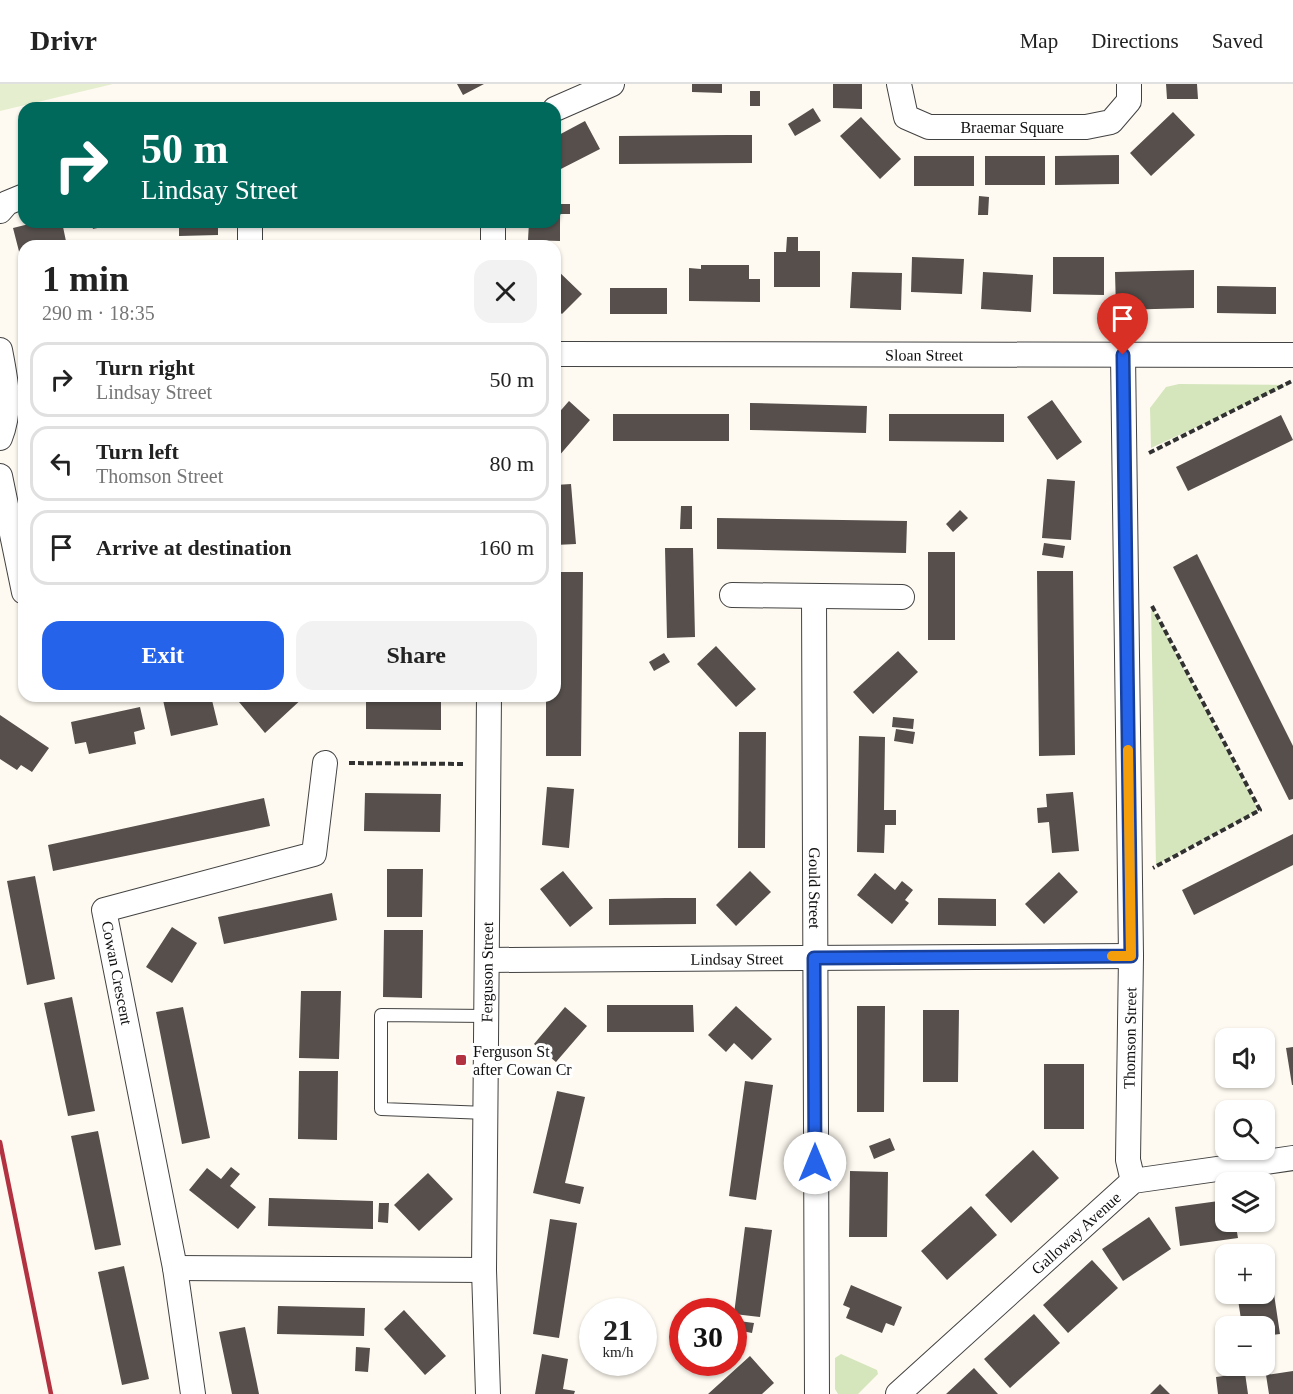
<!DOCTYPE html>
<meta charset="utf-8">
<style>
:root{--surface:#fff;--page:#f2f2f2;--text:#222;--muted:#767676;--line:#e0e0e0;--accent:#2563eb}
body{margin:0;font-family:"Times New Roman",serif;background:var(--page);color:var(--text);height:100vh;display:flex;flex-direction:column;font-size:22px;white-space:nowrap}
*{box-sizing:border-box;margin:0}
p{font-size:20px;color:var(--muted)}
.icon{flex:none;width:33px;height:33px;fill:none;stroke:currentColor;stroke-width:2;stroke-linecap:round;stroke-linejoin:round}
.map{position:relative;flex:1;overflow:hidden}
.panel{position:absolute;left:18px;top:156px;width:543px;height:462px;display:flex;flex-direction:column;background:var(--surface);border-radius:18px;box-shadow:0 2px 4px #0004}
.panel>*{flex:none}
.guide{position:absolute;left:18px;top:18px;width:543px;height:126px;border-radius:18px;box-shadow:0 2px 4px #0004;background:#00695c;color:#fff;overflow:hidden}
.buttons{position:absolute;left:1215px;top:944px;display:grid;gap:12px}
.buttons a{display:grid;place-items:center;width:60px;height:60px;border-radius:12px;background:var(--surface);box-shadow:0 2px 4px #0004;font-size:30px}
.speed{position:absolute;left:579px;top:1214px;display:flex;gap:12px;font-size:30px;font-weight:700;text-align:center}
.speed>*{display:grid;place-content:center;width:78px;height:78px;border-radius:50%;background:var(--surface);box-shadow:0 2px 4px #0004;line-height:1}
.speed small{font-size:15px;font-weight:400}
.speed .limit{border:9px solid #d22;background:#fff;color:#111}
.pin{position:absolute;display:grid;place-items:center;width:51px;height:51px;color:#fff;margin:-62px -26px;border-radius:50% 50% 50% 0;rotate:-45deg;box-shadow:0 0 6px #0007}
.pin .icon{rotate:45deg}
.me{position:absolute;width:66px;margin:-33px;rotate:0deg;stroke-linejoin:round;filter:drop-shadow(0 0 4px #0008)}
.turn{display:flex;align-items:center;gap:21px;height:126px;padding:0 24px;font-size:27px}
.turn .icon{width:78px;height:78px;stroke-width:2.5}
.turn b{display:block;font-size:42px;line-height:51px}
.round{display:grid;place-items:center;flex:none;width:63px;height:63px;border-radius:18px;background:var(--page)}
.headline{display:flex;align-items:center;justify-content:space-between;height:102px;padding:0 24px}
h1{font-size:36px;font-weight:600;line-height:45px}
.primary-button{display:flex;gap:12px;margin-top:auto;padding:12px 24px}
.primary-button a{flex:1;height:69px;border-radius:18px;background:var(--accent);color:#fff;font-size:24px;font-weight:600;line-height:69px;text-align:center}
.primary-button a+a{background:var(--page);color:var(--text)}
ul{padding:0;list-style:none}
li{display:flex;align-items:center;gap:18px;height:75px;margin:0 12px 9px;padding:0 12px;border:3px solid var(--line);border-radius:18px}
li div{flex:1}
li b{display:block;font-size:22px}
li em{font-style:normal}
header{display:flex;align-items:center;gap:36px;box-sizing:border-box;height:84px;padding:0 30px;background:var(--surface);border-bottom:2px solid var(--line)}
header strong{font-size:28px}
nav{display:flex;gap:33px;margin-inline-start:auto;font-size:21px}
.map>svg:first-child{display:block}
</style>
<header>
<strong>Drivr</strong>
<nav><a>Map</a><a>Directions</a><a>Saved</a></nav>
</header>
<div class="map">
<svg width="1293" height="1310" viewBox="0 0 1293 1310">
<rect width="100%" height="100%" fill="#fefaf1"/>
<path fill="#d5e6bd" d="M 1179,300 L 1287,301 L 1151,364 L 1150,324 L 1166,303 Z
M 1151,522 L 1257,723 L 1254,729 L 1156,781 Z
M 841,1270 L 877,1286 L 878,1290 L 858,1310 L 838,1310 L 835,1305 L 835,1274 Z"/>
<path fill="#e5eece" d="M 0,0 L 113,0 L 0,27 Z"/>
<path fill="#564f4c" d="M 457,0 L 484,0 L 463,11 Z
M 692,0 L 722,0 L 722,9 L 692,8 Z
M 833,0 L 862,0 L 862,25 L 833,24 Z
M 1166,0 L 1197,0 L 1198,15 L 1167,15 Z
M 750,7 L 760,7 L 760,22 L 750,22 Z
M 813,24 L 821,37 L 795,52 L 788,40 Z
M 1173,28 L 1195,51 L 1151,92 L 1130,69 Z
M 861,33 L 901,75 L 880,95 L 840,52 Z
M 585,37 L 600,65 L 555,88 L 555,53 Z
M 727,51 L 752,51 L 752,79 L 619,80 L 619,52 Z
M 1119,71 L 1119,100 L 1055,101 L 1055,72 Z
M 914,72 L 974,72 L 974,102 L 914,102 Z
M 985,72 L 1045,72 L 1045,101 L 985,101 Z
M 555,105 L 561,106 L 561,120 L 570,120 L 570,130 L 560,130 L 560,157 L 528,156 L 529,138 L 555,138 Z
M 979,112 L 989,113 L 988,131 L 978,131 Z
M 37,138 L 62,138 L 67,162 L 24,162 L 24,178 L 22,179 L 13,144 Z
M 91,138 L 119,138 L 119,139 L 93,145 Z
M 179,138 L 218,138 L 218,151 L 179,152 Z
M 787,153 L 798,153 L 798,167 L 820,167 L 820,203 L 774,203 L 774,168 L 786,168 Z
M 912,173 L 964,175 L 962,210 L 911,208 Z
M 1053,173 L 1104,173 L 1104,211 L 1053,210 Z
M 701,181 L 749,181 L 749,195 L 760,195 L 760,218 L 689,217 L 689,184 L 701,185 Z
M 555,184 L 582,210 L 562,230 L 555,224 Z
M 1194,186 L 1194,224 L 1116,226 L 1115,188 Z
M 852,188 L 902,189 L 901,226 L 850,224 Z
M 983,188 L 1033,191 L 1031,228 L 981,225 Z
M 1217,202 L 1276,203 L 1276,230 L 1217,229 Z
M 610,204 L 667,204 L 667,230 L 610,230 Z
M 1052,316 L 1082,358 L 1057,376 L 1027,333 Z
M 569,317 L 590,336 L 558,373 L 555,370 L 555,333 Z
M 750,319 L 867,322 L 866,349 L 750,346 Z
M 613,330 L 729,330 L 729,357 L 613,357 Z
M 889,330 L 1004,330 L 1004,358 L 889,357 Z
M 1281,331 L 1293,356 L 1188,407 L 1176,383 Z
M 1047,395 L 1075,397 L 1071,456 L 1042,454 Z
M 571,400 L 576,460 L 555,461 L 555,401 Z
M 681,422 L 692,422 L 692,445 L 680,445 Z
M 960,426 L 968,434 L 953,448 L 946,440 Z
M 717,434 L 907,437 L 906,469 L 717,465 Z
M 1044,459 L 1065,462 L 1063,474 L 1042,471 Z
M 665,464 L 693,464 L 695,553 L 667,554 Z
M 928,468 L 955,468 L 955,556 L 928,556 Z
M 1197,470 L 1293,662 L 1293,715 L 1289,716 L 1173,483 Z
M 1037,487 L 1073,487 L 1075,671 L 1039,672 Z
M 555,488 L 583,488 L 581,672 L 546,672 L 546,612 L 555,612 Z
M 716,562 L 756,605 L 736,623 L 697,580 Z
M 898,567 L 918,588 L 873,630 L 853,608 Z
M 664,569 L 670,578 L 654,587 L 649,578 Z
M 179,612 L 211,612 L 218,641 L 171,652 L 163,616 Z
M 234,612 L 305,612 L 265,649 Z
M 366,612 L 441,612 L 441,646 L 366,645 Z
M 140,623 L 145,645 L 134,648 L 136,660 L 89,670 L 86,658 L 75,660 L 71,638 Z
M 0,631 L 49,664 L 32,688 L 21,681 L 17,686 L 0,675 Z
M 893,633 L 914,635 L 913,645 L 892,643 Z
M 896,645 L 915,648 L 913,660 L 894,657 Z
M 739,648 L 766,648 L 765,764 L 738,764 Z
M 859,652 L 885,653 L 884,726 L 896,726 L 896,741 L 885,741 L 884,769 L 857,768 Z
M 547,703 L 574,705 L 569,764 L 542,761 Z
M 1073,708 L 1079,767 L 1052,769 L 1049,738 L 1038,739 L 1037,724 L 1047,723 L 1046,710 Z
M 365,709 L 441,710 L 440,748 L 364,747 Z
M 264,714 L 270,742 L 53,787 L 48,761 Z
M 1293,750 L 1293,781 L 1194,831 L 1182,806 Z
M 387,785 L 423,785 L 422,833 L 387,833 Z
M 563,787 L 593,824 L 570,843 L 540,805 Z
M 750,787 L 771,808 L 736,842 L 716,821 Z
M 1059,788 L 1078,808 L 1044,840 L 1025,820 Z
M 875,789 L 895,806 L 902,797 L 913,806 L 905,816 L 909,819 L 892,840 L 857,811 Z
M 35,792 L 55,895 L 27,901 L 7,797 Z
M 332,809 L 337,836 L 224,860 L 218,833 Z
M 666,814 L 696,814 L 696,840 L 609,841 L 609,815 Z
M 938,814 L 996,815 L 996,842 L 938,841 Z
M 172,843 L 197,859 L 172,899 L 146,883 Z
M 384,846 L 423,846 L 422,914 L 383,913 Z
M 301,907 L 341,907 L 339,975 L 299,974 Z
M 72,913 L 95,1027 L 68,1032 L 44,919 Z
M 607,921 L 693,921 L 694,948 L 607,948 Z
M 736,922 L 772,955 L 752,976 L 734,959 L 726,968 L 708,951 Z
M 857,922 L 885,922 L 884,1028 L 857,1028 Z
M 183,923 L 210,1054 L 182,1060 L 156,928 Z
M 565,923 L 587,942 L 556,978 L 534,960 Z
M 923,926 L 959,926 L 958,998 L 923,998 Z
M 1293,963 L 1293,1001 L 1292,1001 L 1286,964 Z
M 1044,980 L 1084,980 L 1084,1045 L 1044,1045 Z
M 299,987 L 338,987 L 337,1056 L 298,1055 Z
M 745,997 L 773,1001 L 756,1116 L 729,1112 Z
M 557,1007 L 585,1013 L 565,1099 L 584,1103 L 580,1120 L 533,1109 Z
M 98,1047 L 121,1161 L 95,1166 L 71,1052 Z
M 890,1054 L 895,1066 L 874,1075 L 869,1062 Z
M 1033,1066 L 1059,1094 L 1011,1139 L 985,1111 Z
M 231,1083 L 240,1090 L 230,1102 L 256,1123 L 238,1145 L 189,1106 L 207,1084 L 221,1095 Z
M 850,1087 L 888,1088 L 887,1153 L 849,1153 Z
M 428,1089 L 453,1115 L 419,1147 L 394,1121 Z
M 269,1114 L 373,1117 L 373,1145 L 268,1142 Z
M 1226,1116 L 1226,1137 L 1235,1137 L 1238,1154 L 1180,1162 L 1175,1123 Z
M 379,1119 L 389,1119 L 388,1139 L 378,1138 Z
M 971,1122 L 997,1151 L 947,1196 L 921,1167 Z
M 1149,1133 L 1171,1165 L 1123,1197 L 1102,1165 Z
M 550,1135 L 577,1139 L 559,1254 L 533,1250 Z
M 745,1143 L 772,1146 L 760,1233 L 734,1230 Z
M 1264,1170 L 1268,1170 L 1280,1250 L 1264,1252 L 1264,1242 L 1242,1242 L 1237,1209 L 1264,1209 Z
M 1092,1176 L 1118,1204 L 1068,1249 L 1043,1221 Z
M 124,1182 L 149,1295 L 122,1301 L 98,1188 Z
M 851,1201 L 902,1223 L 894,1242 L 886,1239 L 882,1249 L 846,1234 L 850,1224 L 843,1221 Z
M 278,1222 L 365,1224 L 364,1252 L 277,1250 Z
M 404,1226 L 446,1272 L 425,1291 L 384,1245 Z
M 1034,1230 L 1060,1259 L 1010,1304 L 984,1275 Z
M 739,1237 L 754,1239 L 752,1249 L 737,1246 Z
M 245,1243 L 257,1300 L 259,1310 L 232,1310 L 228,1291 L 219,1248 Z
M 587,1255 L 592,1256 L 592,1268 L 585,1267 Z
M 356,1263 L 370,1264 L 368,1288 L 355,1287 Z
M 542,1270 L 568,1275 L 563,1305 L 575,1307 L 574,1310 L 535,1310 Z
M 750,1272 L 774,1299 L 762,1310 L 708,1310 Z
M 974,1284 L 998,1310 L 946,1310 Z
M 1293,1287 L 1293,1310 L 1269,1310 L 1266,1291 Z
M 1245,1289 L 1248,1310 L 1218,1310 L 1216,1293 Z
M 1160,1300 L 1170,1310 L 1150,1310 Z"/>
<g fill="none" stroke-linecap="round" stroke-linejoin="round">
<defs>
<path id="lane" d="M 487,1029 L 381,1025 L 381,931 L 488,932"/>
<g id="street">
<path id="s1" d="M 899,0 L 906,33 L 929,43 L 1086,43 L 1111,38 L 1129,17 L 1129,0"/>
<path d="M 555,25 L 612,0"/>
<path d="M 0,127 L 7,119 L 24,112"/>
<path d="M 250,138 L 250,162"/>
<path d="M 493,162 L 493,138"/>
<path d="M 0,266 C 6,297 12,324 0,354"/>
<path id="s2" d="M 555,270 L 1293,271"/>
<path d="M 1123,271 L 1131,872 L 1128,1076 L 1133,1097"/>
<path d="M 0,392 L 24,508"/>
<path d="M 732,511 L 902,513"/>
<path id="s3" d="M 814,513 L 817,1310"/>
<path id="s4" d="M 488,876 L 1131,872"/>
<path d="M 175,1184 L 484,1186"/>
<path d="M 193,1310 L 175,1184 L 104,826 L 314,770 L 325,679"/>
<path id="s5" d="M 488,1310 L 484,1186 L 489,612"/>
<path id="s6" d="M 898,1310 L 1133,1097 L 1293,1074"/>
</g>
</defs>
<use href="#lane" stroke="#424242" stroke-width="14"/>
<use href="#street" stroke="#424242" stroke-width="26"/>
<path stroke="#313131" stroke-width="4" stroke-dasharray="6 3" stroke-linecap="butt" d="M 1149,369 L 1292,297
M 1152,522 L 1260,726 L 1153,784
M 349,679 L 464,680"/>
<use href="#lane" stroke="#fff" stroke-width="12"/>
<use href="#street" stroke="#fff" stroke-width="24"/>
<path stroke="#b33241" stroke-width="4.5" d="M 0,1058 L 51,1310"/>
</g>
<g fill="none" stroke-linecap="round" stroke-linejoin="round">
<defs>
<path id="route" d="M 815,1079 L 814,874 L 1131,872 L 1123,271"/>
</defs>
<use href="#route" stroke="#184099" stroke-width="15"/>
<use href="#route" stroke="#2563eb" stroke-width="10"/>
<path stroke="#f59e0b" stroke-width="10" d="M 1112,872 L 1131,872 L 1128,666"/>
</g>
<rect fill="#b33241" stroke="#fff" stroke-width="2" x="455" y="970" width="12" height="12" rx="3"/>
<g text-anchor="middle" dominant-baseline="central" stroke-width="6" stroke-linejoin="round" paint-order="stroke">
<g font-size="16" fill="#0f0f0f" stroke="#fff">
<text stroke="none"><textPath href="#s1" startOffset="142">Braemar Square</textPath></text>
<text stroke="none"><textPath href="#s2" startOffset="369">Sloan Street</textPath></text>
<text stroke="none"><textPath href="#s3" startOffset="291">Gould Street</textPath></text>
<text stroke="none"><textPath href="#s4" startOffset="249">Lindsay Street</textPath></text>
<text transform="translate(117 889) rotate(79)">Cowan Crescent</text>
<text stroke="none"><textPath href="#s5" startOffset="422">Ferguson Street</textPath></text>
<text transform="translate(1130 954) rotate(-89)">Thomson Street</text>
<text stroke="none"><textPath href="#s6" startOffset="240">Galloway Avenue</textPath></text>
</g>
<g font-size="16" fill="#0f0f0f" stroke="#fff" text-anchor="start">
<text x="473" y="967">Ferguson St<tspan x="473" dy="18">after Cowan Cr</tspan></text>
</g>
</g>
</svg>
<div class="buttons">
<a><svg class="icon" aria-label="sound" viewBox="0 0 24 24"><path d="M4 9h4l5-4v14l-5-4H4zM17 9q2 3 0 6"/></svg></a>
<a><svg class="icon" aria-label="search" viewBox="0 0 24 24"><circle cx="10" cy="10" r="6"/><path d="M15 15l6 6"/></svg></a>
<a><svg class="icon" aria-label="layers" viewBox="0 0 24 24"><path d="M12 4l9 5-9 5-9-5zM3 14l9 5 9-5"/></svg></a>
<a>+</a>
<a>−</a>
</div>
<div class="speed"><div>21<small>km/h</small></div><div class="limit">30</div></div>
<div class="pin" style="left:1123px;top:271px;background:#d93025"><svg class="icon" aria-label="arrive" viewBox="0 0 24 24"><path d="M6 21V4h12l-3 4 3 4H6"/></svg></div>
<svg class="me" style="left:815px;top:1079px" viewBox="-20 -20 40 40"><circle r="19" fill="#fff"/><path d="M0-13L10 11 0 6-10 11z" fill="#2563eb"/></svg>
<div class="guide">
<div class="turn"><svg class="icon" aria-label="right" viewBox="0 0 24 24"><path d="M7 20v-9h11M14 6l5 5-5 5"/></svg><div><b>50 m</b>Lindsay Street</div></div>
</div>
<section class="panel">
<div class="headline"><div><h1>1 min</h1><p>290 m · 18:35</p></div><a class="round"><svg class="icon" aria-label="close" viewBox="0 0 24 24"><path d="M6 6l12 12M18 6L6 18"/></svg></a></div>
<ul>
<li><svg class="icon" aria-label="right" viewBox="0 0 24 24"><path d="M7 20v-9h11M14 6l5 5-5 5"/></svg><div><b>Turn right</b><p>Lindsay Street</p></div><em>50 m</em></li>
<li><svg class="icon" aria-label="left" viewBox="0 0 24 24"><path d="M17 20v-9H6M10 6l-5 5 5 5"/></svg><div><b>Turn left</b><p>Thomson Street</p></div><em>80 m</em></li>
<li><svg class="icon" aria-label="arrive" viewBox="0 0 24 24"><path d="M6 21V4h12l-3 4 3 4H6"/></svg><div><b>Arrive at destination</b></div><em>160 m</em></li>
</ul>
<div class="primary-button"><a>Exit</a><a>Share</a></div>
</section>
</div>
